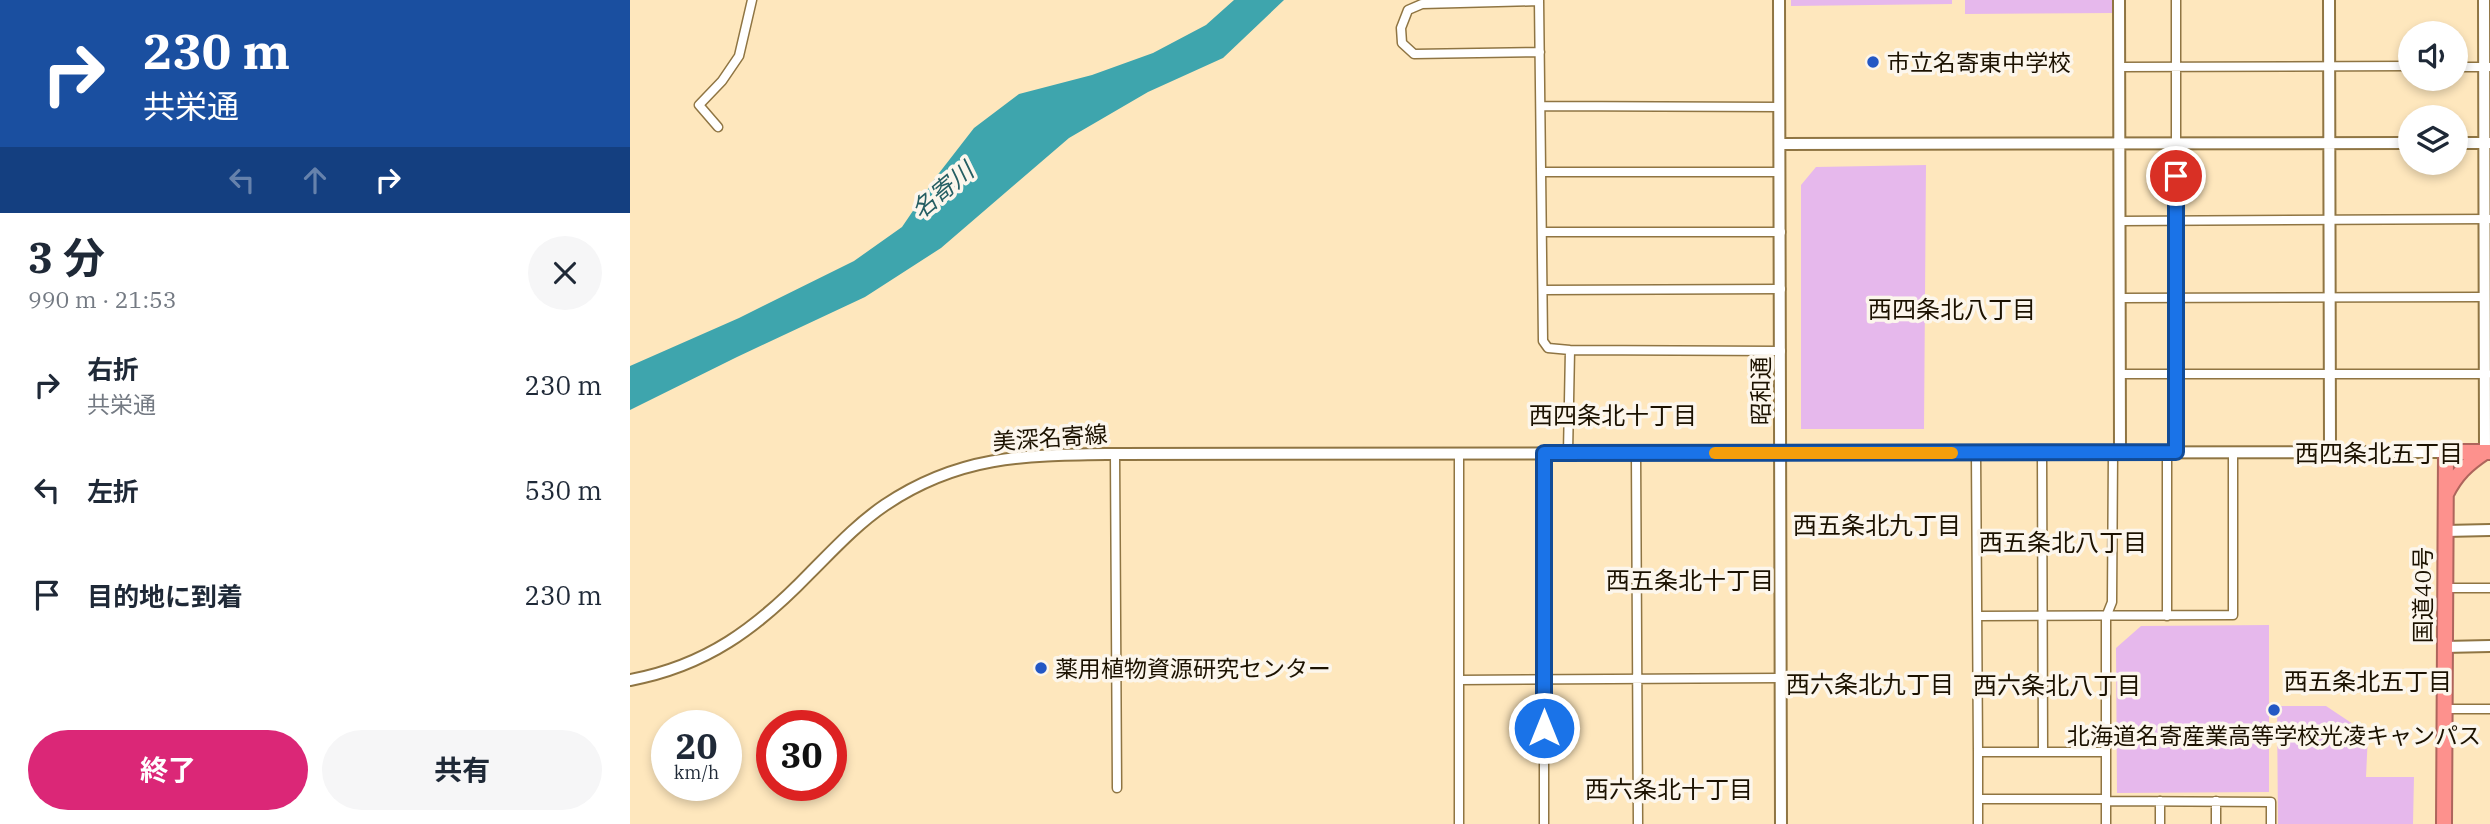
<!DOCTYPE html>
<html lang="ja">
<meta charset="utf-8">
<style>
:root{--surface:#fff;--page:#f6f6f7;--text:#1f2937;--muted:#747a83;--accent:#db2777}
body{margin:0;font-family:"IBM Plex Serif","Noto Sans JP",serif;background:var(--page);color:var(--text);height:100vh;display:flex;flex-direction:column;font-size:26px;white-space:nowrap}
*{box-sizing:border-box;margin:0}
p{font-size:23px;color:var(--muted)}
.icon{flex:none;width:38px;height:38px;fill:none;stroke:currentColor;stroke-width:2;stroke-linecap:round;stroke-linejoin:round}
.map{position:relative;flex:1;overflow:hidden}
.sheet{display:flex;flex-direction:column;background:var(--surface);width:630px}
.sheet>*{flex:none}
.top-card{background:#1a4fa0;color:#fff;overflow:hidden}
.controls{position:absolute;left:1768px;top:21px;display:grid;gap:14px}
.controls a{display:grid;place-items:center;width:70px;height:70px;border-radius:50%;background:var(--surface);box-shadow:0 4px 10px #0003;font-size:35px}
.speed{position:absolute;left:21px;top:710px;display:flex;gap:14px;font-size:35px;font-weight:700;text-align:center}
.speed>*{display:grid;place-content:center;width:91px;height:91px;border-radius:50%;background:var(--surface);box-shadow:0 4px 10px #0003;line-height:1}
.speed small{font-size:18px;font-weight:400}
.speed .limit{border:10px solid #d22;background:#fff;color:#111}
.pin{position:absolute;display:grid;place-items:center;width:60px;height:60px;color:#fff;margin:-30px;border:4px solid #fff;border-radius:50%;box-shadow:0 2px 7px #0007}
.me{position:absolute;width:77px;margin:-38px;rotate:0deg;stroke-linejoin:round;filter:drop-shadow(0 0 5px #0008)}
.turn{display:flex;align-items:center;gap:24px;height:147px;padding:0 28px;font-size:32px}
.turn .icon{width:91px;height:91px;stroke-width:2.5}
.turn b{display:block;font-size:49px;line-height:60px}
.lanes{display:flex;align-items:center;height:66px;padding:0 28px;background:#0003;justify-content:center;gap:35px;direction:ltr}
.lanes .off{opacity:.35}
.round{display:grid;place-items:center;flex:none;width:74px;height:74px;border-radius:37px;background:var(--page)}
.headline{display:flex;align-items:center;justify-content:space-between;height:119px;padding:0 28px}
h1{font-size:42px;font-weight:700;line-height:52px}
.button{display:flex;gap:14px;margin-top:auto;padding:14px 28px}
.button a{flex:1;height:80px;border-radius:42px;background:var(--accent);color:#fff;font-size:28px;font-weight:700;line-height:80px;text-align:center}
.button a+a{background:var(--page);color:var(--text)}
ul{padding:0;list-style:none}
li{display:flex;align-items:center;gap:21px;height:105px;padding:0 28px}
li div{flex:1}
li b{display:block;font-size:26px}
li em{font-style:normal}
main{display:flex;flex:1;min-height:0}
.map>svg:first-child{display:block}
</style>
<main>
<section class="sheet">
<div class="top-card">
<div class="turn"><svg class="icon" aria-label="right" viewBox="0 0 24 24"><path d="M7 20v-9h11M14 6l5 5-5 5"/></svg><div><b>230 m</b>共栄通</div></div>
<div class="lanes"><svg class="icon off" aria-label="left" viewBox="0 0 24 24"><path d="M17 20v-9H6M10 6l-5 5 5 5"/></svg><svg class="icon off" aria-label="ahead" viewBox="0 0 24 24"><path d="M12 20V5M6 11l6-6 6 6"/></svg><svg class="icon" aria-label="right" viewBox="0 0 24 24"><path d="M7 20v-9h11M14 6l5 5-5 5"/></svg></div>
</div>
<div class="headline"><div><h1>3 分</h1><p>990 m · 21:53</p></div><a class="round"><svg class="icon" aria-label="close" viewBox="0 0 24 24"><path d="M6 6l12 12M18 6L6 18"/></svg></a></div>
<ul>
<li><svg class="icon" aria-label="right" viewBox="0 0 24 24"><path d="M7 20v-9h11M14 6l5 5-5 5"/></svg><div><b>右折</b><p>共栄通</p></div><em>230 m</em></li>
<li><svg class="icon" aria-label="left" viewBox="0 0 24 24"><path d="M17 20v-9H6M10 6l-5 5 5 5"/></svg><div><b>左折</b></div><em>530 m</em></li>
<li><svg class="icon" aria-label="arrive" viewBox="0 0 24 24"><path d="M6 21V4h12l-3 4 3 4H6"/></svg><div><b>目的地に到着</b></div><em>230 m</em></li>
</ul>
<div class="button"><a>終了</a><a>共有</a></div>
</section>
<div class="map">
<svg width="1860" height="824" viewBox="0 0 1860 824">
<rect width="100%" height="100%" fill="#fee7bd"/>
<path fill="#e6b8ec" d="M 1161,0 L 1322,0 L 1322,4 L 1161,6 Z
M 1335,0 L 1482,0 L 1482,13 L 1335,14 Z
M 1296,165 L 1294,429 L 1171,429 L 1171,185 L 1186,167 Z
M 1639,625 L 1639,792 L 1487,793 L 1486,648 L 1511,626 Z
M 1647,706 L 1696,706 L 1738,734 L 1736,777 L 1784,777 L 1783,824 L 1648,824 Z"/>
<path fill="#3ea5ad" d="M 604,0 L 654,0 L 593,58 L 518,92 L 439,138 L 311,248 L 235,297 L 107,357 L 0,410 L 0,366 L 109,318 L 224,261 L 272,227 L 306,177 L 344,128 L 389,94 L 462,75 L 523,53 L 576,25 Z"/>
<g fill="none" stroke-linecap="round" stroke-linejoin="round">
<defs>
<path id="street" d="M 909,0 L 913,341 L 918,348 L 940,350 L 1151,351
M 1546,0 L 1546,452
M 909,1 L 792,4 L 778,10 L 771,28 L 772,43 L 784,54 L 910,52
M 1489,67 L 1780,66
M 1825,67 L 1860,67
M 911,106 L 1150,107
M 88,127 L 69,105 L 92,81 L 109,56 L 122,0
M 912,172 L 1150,172
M 1490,221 L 1860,219
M 912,232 L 1151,232
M 913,290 L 1151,289
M 1490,298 L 1855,297
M 1489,374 L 1857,374
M 829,453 L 829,824
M 938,453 L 940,350
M 1006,453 L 1008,824
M 1346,453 L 1348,752
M 1412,453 L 1413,752
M 485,454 L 487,788
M 1814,588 L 1860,588
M 1348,616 L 1603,615 L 1603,452
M 1537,616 L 1537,452
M 829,680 L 1151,678
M 1815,709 L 1860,709
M 1348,799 L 1476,799
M 1476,801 L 1641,802 L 1641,824
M 1530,801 L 1530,824
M 1586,801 L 1586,824
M 914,824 L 914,453
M 1348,824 L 1348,752 L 1476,752
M 1476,824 L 1476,617 L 1482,602 L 1483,453"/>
<path id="secondary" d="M 1149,0 L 1151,824
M 1489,0 L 1490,453
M 1699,0 L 1700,452
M 1854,0 L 1855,452
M 1825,143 L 1860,143
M 1150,144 L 1780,143
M 1815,531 L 1860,530
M 1814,647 L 1860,646
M 0,680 C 76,666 127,628 180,573 C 204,549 227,524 255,505 C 331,454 398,455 485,454 L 1816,452"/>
<path id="highway" d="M 1816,494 C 1826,474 1837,464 1855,452
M 1814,824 L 1816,452 L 1860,452"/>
</defs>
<use href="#street" stroke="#8f7543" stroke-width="11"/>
<use href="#secondary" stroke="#8f7543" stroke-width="14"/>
<use href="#highway" stroke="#ae655c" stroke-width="18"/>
<use href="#street" stroke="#fff" stroke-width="8"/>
<use href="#secondary" stroke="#fff" stroke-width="10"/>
<use href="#highway" stroke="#fd918d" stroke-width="14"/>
</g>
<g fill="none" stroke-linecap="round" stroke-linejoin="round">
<defs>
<path id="route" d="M 914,728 L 914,453 L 1546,452 L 1546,176"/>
</defs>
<use href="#route" stroke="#114b97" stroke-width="18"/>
<use href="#route" stroke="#1a73e8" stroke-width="12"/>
<path stroke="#f59e0b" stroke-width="12" d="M 1085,453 L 1322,453"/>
</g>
<g fill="#2357c4" stroke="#fcf6ec" stroke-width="2.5">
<circle cx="1243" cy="62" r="7"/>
<circle cx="411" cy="668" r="7"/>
<circle cx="1644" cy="710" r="7"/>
</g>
<g text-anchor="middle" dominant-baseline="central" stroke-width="7" stroke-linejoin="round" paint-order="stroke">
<g font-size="23" fill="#1c1201" stroke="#fcf6ec" text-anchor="start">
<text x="1257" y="62">市立名寄東中学校</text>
<text x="425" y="668">薬用植物資源研究センター</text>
<text x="1644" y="735" text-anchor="middle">北海道名寄産業高等学校光凌キャンパス</text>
</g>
<g font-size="23" fill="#1c1201" stroke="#fcf6ec">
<text transform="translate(1130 391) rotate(-90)">昭和通</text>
<text transform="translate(420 437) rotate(-4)">美深名寄線</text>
<text transform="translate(1792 595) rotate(-90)">国道40号</text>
</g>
<g font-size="24" font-style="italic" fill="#255e63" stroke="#fcf6ec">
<text transform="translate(312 190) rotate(-40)">名寄川</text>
</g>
<g font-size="24" fill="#1c1201" stroke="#fcf6ec">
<text x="1322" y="309">西四条北八丁目</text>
<text x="983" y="415">西四条北十丁目</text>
<text x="1749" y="453">西四条北五丁目</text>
<text x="1247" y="525">西五条北九丁目</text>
<text x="1433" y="542">西五条北八丁目</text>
<text x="1060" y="580">西五条北十丁目</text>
<text x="1738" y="681">西五条北五丁目</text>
<text x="1240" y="684">西六条北九丁目</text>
<text x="1427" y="685">西六条北八丁目</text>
<text x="1039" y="789">西六条北十丁目</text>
</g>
</g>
</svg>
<div class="controls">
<a><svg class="icon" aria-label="sound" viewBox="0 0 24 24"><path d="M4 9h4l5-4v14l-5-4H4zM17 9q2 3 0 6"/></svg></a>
<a><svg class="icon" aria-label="layers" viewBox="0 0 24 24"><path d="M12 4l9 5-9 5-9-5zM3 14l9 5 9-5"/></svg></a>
</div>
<div class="speed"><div>20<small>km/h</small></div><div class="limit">30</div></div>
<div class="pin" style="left:1546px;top:176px;background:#d93025"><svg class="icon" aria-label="arrive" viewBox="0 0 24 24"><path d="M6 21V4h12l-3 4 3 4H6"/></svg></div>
<svg class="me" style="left:914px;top:728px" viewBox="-20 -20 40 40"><circle r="17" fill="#1a73e8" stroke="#fff" stroke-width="3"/><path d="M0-11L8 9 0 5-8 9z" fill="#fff"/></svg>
</div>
</main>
